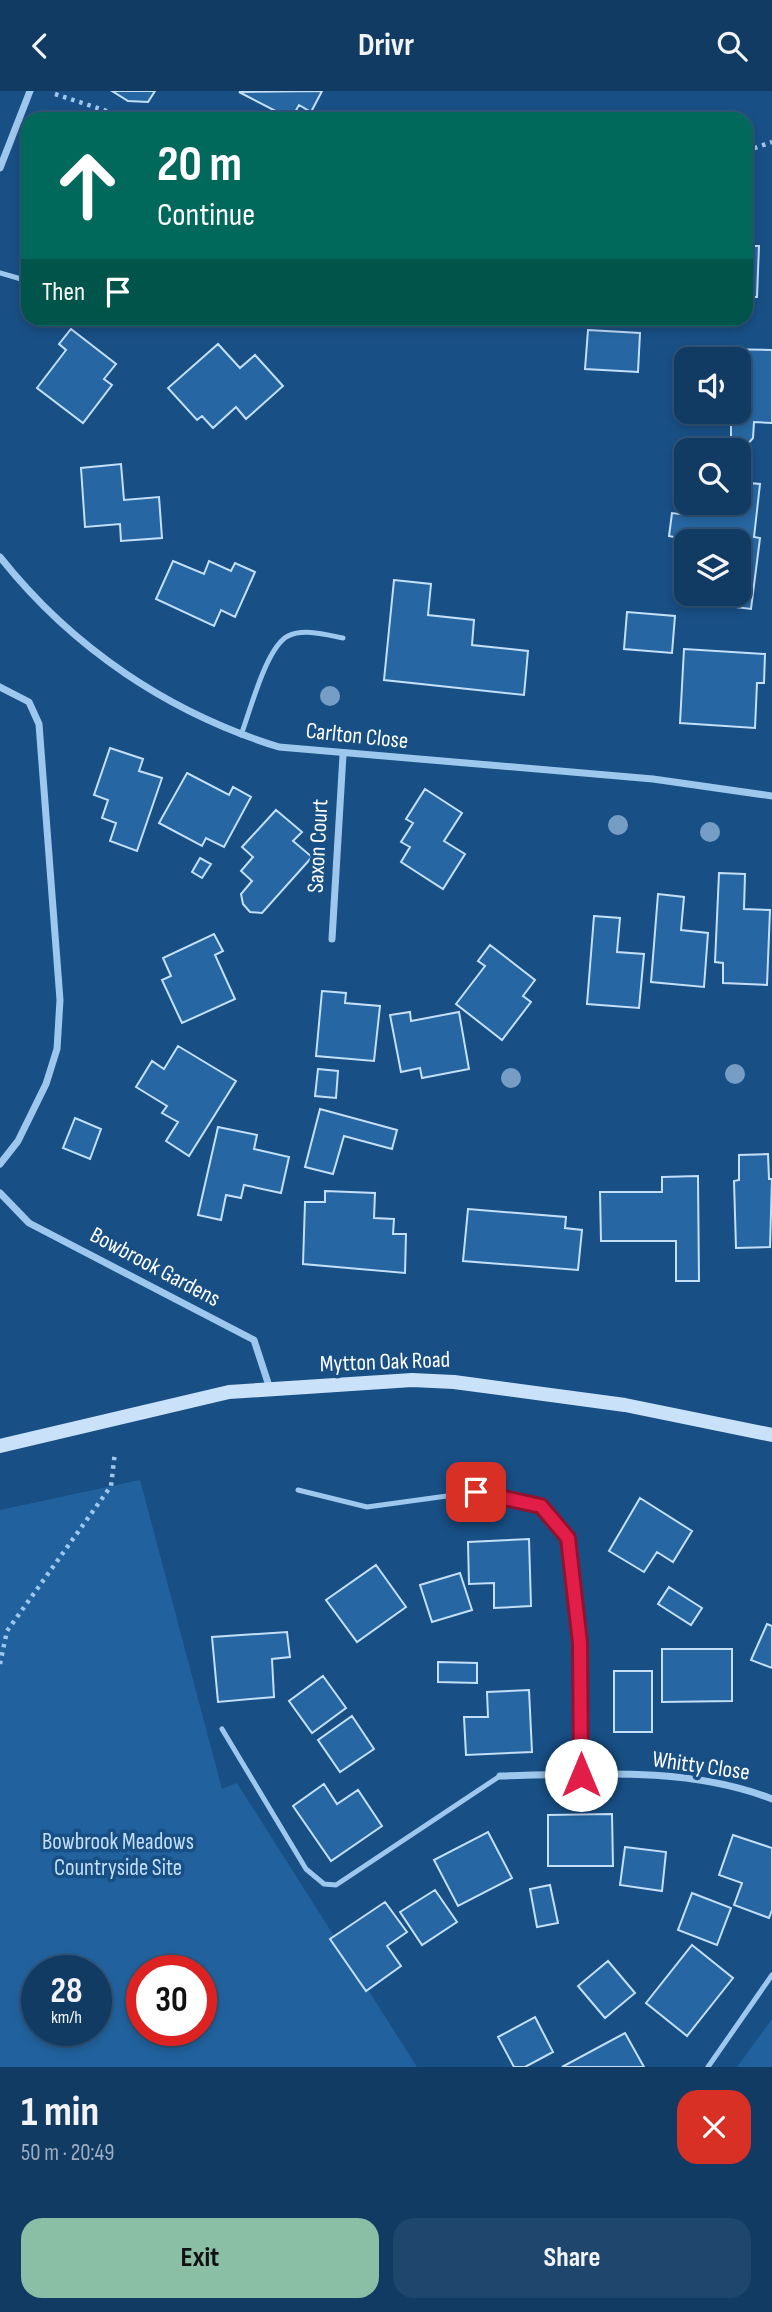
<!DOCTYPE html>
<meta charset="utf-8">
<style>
:root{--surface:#123b64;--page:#1f466d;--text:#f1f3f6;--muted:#9cadbf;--line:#315578;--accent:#8abfa5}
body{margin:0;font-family:"Sofia Sans Condensed",sans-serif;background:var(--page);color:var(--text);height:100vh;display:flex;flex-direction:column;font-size:26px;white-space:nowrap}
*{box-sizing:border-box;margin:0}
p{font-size:23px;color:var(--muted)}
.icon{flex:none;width:38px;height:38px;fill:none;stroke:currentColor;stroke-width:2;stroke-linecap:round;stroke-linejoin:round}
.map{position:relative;height:1976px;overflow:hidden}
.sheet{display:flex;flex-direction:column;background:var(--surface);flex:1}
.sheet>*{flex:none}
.banner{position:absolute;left:21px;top:21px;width:732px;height:214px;border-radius:21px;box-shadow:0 4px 10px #0003,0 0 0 2px var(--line);background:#00695c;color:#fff;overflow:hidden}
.controls{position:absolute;left:674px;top:256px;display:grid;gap:14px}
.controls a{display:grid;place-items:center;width:77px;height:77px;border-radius:14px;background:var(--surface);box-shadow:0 4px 10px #0003,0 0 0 2px var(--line);font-size:35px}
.speed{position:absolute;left:21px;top:1864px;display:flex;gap:14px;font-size:35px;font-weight:700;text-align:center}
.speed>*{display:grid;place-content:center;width:91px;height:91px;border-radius:50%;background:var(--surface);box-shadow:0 4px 10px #0003,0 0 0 2px var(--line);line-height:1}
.speed small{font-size:18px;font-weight:400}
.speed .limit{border:10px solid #d22;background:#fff;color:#111}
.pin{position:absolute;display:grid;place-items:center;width:60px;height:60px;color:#fff;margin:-30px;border-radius:14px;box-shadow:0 4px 10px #0006}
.me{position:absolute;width:77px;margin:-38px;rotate:0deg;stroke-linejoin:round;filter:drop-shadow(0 0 5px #0008)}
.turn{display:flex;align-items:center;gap:24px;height:147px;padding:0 21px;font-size:32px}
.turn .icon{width:91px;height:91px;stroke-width:2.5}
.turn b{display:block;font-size:49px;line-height:60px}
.then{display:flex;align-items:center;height:66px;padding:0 21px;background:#0003;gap:14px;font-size:26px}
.round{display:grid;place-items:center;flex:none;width:74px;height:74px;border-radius:21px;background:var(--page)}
.overview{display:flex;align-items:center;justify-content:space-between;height:119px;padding:0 21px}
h1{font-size:42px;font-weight:700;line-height:52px}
.cta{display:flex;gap:14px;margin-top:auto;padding:14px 21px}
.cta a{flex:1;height:80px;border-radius:21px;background:var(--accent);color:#111;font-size:28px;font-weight:700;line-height:80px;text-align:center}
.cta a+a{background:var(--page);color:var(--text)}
header{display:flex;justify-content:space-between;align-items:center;height:91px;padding:0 21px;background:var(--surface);font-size:32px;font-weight:700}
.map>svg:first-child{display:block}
</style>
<header><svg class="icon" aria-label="back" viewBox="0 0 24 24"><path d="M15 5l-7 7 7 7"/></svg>Drivr<svg class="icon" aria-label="search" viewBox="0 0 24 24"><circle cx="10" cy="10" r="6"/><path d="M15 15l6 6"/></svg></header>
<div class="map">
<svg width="772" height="1976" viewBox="0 0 772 1976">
<rect width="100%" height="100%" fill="#184f85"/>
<path fill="#21629e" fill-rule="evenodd" d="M 140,1389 L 222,1698 L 237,1692 L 417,1976 L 0,1976 L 0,1419 ZM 37,1880 L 96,1880 L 96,1939 L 37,1939 ZM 142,1880 L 201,1880 L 201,1939 L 142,1939 Z
M 772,1928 L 772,1976 L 737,1976 Z"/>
<path fill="#2667a3" stroke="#c3dff9" stroke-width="2" d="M 112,0 L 155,0 L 148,11 L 128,10 Z
M 322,0 L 311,21 L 299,14 L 291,28 L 239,1 Z
M 746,155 L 759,155 L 757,206 L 746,206 Z
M 409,228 L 499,228 L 499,232 L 411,231 Z
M 71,238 L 116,273 L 104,288 L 112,294 L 83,332 L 37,297 L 66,259 L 59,253 Z
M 588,239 L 640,242 L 638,281 L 585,278 Z
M 218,253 L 240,277 L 255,264 L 283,295 L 246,328 L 236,316 L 213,337 L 202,325 L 197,329 L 168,297 Z
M 709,258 L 772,259 L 772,332 L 754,331 L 753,347 L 747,354 L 737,352 L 731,347 L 731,331 L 709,331 L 709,320 L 738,320 L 738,268 L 709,268 Z
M 121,373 L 124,409 L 159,406 L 162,447 L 121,450 L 120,433 L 85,436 L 81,377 Z
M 738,391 L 760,393 L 754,446 L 760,447 L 751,518 L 685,510 L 686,500 L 738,502 L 738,450 L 692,450 L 669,445 L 672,422 L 695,425 L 697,412 L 738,411 Z
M 173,470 L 204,483 L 209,470 L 231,480 L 235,472 L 255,481 L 235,526 L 221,519 L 214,535 L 156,508 Z
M 394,489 L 431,493 L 428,524 L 474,529 L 472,554 L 528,560 L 524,604 L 384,589 Z
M 627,521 L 675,525 L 672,562 L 624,558 Z
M 684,558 L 765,563 L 764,592 L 757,592 L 755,637 L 680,632 Z
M 110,657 L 143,668 L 139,680 L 162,687 L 137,760 L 110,750 L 116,732 L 102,727 L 108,709 L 94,704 Z
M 187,682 L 229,704 L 233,696 L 251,706 L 224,756 L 206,747 L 202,755 L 159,732 Z
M 425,698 L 462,722 L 444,750 L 465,763 L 443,798 L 401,771 L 410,756 L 401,751 L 413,732 L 406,728 Z
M 276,719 L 302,741 L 293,750 L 312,766 L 262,822 L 250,821 L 243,813 L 241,803 L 252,790 L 241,780 L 253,766 L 242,756 Z
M 200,767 L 211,773 L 202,787 L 192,781 Z
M 719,782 L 745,783 L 744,818 L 770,819 L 767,894 L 723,892 L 723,872 L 715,871 Z
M 658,803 L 684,806 L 681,839 L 708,842 L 704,896 L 651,891 Z
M 594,825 L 620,827 L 617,861 L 644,863 L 639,917 L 587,913 Z
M 214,843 L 223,860 L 215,864 L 235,908 L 182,932 L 162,889 L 171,885 L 163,867 Z
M 490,854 L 535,889 L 523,905 L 531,911 L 502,949 L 456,913 L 485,875 L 478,870 Z
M 322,900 L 346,902 L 345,912 L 380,915 L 374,970 L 316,965 Z
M 410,921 L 411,930 L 459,921 L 469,978 L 422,987 L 420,977 L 401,981 L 390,924 Z
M 178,955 L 236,990 L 189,1065 L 166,1050 L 178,1031 L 162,1022 L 167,1015 L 136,996 L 152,970 L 164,978 Z
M 318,978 L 338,980 L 336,1007 L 315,1005 Z
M 320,1018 L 397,1039 L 392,1058 L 344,1045 L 333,1083 L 305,1076 Z
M 75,1027 L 101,1038 L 90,1068 L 63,1057 Z
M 218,1036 L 257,1044 L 254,1058 L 289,1066 L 281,1102 L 244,1094 L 241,1107 L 226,1104 L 221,1129 L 198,1124 Z
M 768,1063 L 769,1088 L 772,1088 L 770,1156 L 736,1157 L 734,1090 L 739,1089 L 739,1064 Z
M 698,1085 L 699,1190 L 676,1190 L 676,1150 L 601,1150 L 600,1101 L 662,1101 L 662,1086 Z
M 325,1100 L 375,1102 L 374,1127 L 394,1128 L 393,1143 L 406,1143 L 405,1182 L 303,1173 L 305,1111 L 325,1111 Z
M 468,1118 L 566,1126 L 565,1137 L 582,1139 L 578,1179 L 463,1170 Z
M 640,1407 L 692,1440 L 673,1471 L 657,1461 L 644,1481 L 609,1460 Z
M 529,1448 L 531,1515 L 494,1517 L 494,1492 L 469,1493 L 468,1451 Z
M 376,1474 L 406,1516 L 357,1551 L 326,1509 Z
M 460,1482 L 472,1519 L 432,1531 L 420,1494 Z
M 669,1496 L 702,1517 L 691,1534 L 658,1513 Z
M 767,1533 L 772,1535 L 772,1577 L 751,1569 Z
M 287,1541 L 290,1566 L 272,1568 L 274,1606 L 218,1611 L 212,1546 Z
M 662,1558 L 732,1558 L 732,1610 L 662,1611 Z
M 438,1571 L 477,1572 L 477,1592 L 438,1591 Z
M 614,1580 L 652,1580 L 652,1641 L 614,1641 Z
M 323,1585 L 346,1617 L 312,1642 L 289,1610 Z
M 529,1599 L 532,1661 L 466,1664 L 464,1626 L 488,1626 L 487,1601 Z
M 352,1625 L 374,1658 L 340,1681 L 318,1649 Z
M 324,1693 L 337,1713 L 358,1699 L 382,1735 L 331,1770 L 293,1715 Z
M 612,1723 L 613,1775 L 548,1775 L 548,1724 Z
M 488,1741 L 512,1787 L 458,1815 L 434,1769 Z
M 733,1744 L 772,1757 L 772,1819 L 769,1827 L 734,1814 L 742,1792 L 719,1784 Z
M 625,1756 L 666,1761 L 662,1800 L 620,1794 Z
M 550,1794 L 558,1832 L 537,1836 L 530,1798 Z
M 435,1799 L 457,1831 L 422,1854 L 400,1821 Z
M 692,1802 L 731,1817 L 717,1854 L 678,1839 Z
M 385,1811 L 407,1841 L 387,1855 L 401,1875 L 366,1900 L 330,1848 Z
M 692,1854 L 733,1887 L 687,1945 L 646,1912 Z
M 608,1870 L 635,1902 L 605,1927 L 578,1895 Z
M 535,1926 L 553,1961 L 525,1976 L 514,1976 L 498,1946 Z
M 625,1942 L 644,1976 L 562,1976 Z"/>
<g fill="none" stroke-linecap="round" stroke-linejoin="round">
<path stroke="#9dc7ec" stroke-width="4.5" stroke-dasharray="3.5 5" stroke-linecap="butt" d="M 55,3 L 131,28
M 746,60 L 772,51
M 0,1573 L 7,1540 L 111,1395 L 115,1361"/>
<path stroke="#9dc7ec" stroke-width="5" d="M 0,182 L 28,190
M 161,228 C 181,233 208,238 227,228
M 241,644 C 250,621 266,556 288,545 C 304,537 327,544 343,547
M 298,1399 L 367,1416 L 476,1401 L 541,1415 L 568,1447 L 580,1553
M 222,1638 L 306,1778 L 324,1793 L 336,1794 L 500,1685
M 708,1976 L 772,1884"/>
<path stroke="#9dc7ec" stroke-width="7" d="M 0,77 L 30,0
M 0,466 C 72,557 169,622 279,656 L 653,688 L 772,705
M 0,596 L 29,611 L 39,633 L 60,909 L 57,958 L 46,993 L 18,1050 L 0,1073
M 332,848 L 343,664
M 0,1102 L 29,1132 L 254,1249 L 270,1298
M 580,1553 L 581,1683
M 500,1685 C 588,1683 689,1675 772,1708"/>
<path stroke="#cae2f9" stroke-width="14" d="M 0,1355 L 229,1301 L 412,1289 L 454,1291 L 625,1314 L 772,1344"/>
</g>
<g fill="#769ec5">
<circle cx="330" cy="605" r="10"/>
<circle cx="618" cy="734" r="10"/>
<circle cx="710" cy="741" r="10"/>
<circle cx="735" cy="983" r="10"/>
<circle cx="511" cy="987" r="10"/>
</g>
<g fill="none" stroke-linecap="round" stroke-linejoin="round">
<defs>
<path id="route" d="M 476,1401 L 541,1415 L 568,1447 L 580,1552 L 581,1684"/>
</defs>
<use href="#route" stroke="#92132f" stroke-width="18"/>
<use href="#route" stroke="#e11d48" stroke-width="12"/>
</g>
<g text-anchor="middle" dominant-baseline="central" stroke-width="7" stroke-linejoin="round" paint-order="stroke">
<g font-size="23" fill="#fff" stroke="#184f85">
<text transform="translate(357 645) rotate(6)">Carlton Close</text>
<text transform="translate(318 755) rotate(-87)">Saxon Court</text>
<text transform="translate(155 1176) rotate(28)">Bowbrook Gardens</text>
<text transform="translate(385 1271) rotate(-2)">Mytton Oak Road</text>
<text transform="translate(701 1675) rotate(8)">Whitty Close</text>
</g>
<g font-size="23" fill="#c3dff9" stroke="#184f85">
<text x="118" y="1751">Bowbrook Meadows<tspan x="118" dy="26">Countryside Site</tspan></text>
</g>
</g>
</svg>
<div class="controls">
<a><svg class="icon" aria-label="sound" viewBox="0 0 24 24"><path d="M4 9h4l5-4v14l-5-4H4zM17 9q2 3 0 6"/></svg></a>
<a><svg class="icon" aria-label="search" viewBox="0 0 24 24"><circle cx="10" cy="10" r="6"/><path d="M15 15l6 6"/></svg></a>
<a><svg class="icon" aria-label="layers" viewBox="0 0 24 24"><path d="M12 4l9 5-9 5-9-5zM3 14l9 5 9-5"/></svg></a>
</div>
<div class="speed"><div>28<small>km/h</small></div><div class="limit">30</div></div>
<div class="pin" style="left:476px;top:1401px;background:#d93025"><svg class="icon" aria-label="arrive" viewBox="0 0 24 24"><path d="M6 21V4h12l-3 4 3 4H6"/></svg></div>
<svg class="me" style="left:581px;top:1684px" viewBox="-20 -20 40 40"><circle r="19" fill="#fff"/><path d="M0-13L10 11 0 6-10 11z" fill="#e11d48"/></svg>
<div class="banner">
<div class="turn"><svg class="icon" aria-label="ahead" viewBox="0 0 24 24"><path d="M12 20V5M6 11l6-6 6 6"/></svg><div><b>20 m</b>Continue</div></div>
<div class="then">Then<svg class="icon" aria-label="arrive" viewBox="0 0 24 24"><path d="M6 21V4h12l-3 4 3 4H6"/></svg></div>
</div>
</div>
<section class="sheet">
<div class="overview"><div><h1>1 min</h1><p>50 m · 20:49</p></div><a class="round" style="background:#d93025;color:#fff"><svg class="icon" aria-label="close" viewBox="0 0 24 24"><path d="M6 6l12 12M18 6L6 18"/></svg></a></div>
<div class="cta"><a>Exit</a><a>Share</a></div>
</section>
